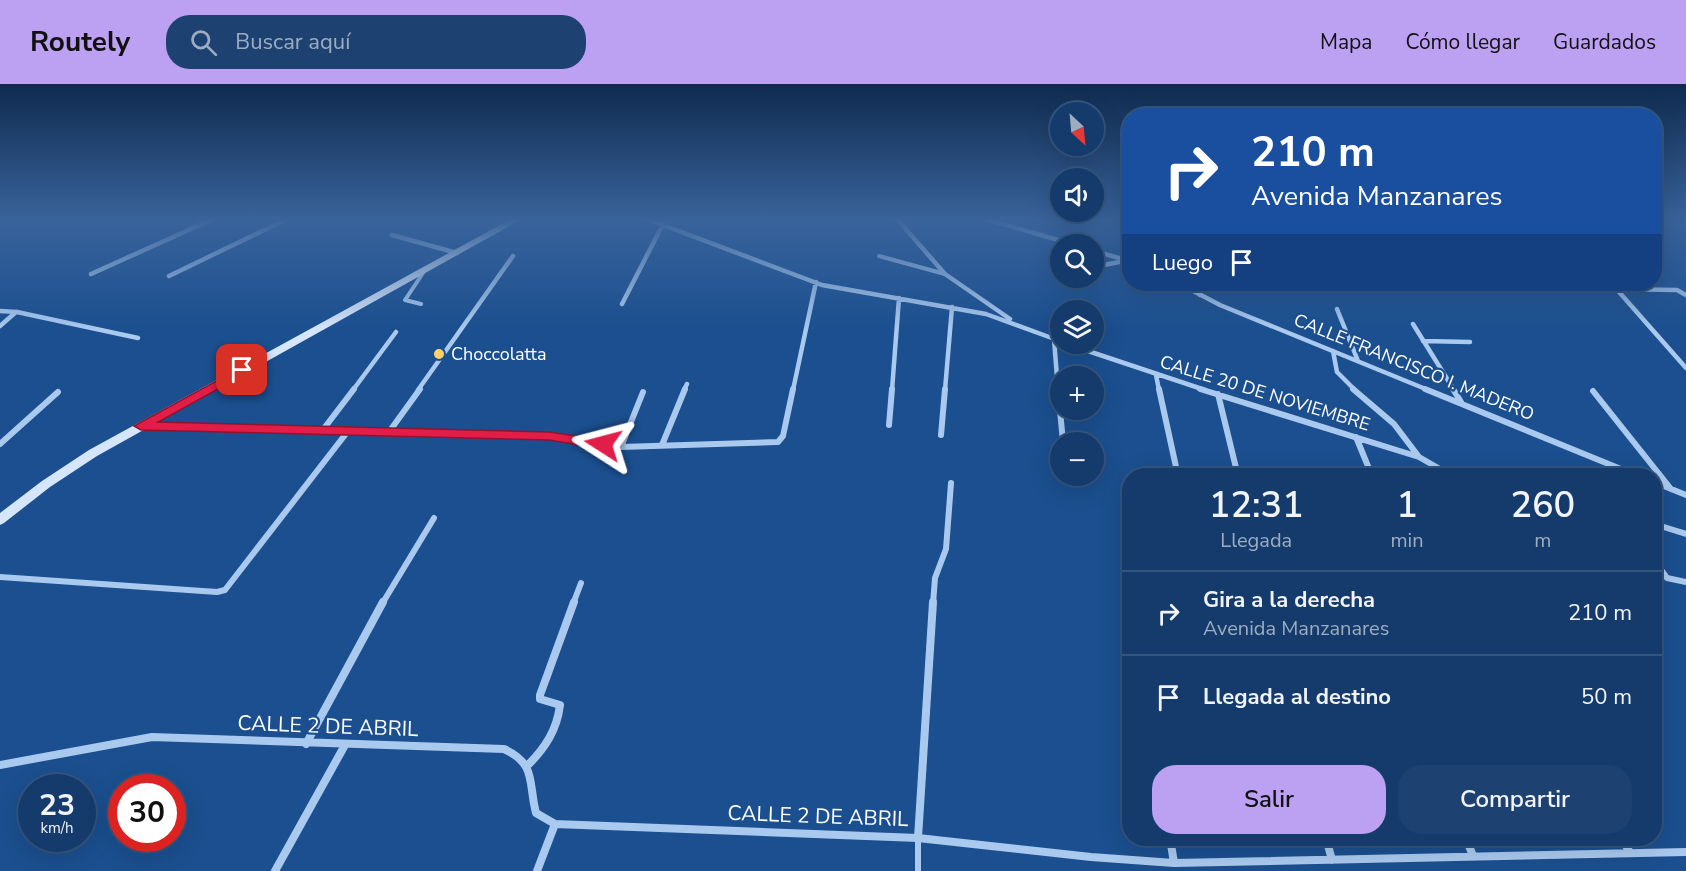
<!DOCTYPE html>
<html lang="es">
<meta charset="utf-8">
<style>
:root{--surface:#143b6b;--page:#1d4271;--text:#f1f3f6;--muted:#9dadc1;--line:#33557e;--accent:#bca0f2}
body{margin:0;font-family:"Nunito Sans",sans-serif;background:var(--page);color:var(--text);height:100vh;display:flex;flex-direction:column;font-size:22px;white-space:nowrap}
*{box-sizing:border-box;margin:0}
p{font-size:20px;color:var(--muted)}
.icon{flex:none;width:33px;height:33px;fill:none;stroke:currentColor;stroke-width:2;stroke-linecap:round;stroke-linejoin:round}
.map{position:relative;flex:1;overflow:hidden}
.drawer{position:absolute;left:1122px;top:384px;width:540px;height:378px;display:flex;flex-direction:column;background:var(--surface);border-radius:24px;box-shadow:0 6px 24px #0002,0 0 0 2px var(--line)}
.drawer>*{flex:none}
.top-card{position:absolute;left:1122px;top:24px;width:540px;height:183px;border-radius:24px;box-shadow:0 6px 24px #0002,0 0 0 2px var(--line);background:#1a4fa0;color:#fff;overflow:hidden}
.needle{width:39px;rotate:154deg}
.fabs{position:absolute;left:1050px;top:18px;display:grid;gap:12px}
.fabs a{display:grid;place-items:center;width:54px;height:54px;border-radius:50%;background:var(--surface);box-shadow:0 6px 24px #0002,0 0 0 2px var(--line);font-size:30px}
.speed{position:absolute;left:18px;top:690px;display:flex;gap:12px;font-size:30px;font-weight:700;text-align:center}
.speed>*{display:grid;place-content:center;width:78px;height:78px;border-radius:50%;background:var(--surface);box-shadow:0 6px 24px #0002,0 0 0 2px var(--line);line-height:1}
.speed small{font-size:15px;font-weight:400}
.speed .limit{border:9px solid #d22;background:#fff;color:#111}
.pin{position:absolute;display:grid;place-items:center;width:51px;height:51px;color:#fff;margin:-26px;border-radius:12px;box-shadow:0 3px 9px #0006}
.me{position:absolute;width:66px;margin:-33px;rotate:279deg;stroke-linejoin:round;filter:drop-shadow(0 0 4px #0008)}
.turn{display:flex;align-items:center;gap:21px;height:126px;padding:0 30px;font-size:27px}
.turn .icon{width:78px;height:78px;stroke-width:2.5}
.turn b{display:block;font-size:42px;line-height:51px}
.then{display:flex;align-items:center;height:57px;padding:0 30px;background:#0003;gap:12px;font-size:22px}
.eta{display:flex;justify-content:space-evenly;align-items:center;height:102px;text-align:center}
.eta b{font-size:36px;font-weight:600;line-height:42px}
.action{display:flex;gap:12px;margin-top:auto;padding:12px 30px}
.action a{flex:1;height:69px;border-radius:24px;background:var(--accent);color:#111;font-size:24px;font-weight:600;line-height:69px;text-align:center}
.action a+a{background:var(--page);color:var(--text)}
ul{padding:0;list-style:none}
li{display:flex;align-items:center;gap:18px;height:84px;padding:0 30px;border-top:2px solid var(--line)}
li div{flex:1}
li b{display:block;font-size:22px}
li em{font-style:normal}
header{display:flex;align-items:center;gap:36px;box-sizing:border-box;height:84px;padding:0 30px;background:var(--accent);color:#111}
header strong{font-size:28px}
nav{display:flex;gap:33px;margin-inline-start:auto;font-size:21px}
.search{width:420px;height:54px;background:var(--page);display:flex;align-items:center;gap:15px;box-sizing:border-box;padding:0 21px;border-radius:24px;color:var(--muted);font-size:22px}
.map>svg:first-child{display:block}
</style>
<header>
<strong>Routely</strong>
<div class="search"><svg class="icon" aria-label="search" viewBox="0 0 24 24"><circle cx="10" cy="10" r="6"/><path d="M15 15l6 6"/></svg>Buscar aquí</div>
<nav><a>Mapa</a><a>Cómo llegar</a><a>Guardados</a></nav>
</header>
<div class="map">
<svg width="1686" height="787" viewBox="0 0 1686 787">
<rect width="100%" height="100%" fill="#1b4f8f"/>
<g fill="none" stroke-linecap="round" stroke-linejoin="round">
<path stroke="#a9c9ee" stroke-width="4" d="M 879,172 L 945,190
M 421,220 L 405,216 L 425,186"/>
<path stroke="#a9c9ee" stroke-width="6" d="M 918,754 L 918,787"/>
<path stroke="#a9c9ee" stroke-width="4.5" d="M 647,135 L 822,201 L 986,230 L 1060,257
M 897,135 L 945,190 L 1010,235
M 986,135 L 1072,160
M 392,151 L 457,169
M 1094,167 L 1130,177
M 1094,183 L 1124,177
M 91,190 L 213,135
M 1057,191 L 1060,190
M 169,192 L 287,135
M 1180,200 L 1220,221 L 1428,306
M 1198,200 L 1200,211
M 1612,200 L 1686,284
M 1616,205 L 1677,206 L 1686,211
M 622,220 L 663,140
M 1337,225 L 1358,277
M 0,227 L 17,228 L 138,254
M 1413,240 L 1454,306
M 0,242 L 16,228
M 1054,255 L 1058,306
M 1423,257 L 1470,258
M 1067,260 L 1205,306
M 1333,267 L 1337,288 L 1355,306
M 1156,291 L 1159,306
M 353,306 L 396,248
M 418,306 L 513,172
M 684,306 L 687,300
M 793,306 L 816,198
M 892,306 L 899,214
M 945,306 L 952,223"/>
<path stroke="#a9c9ee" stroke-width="6" d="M 1058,305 L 1063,358
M 1159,305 L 1178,392
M 1200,305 L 1419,373 L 1452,392
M 1353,305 L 1394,340 L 1419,373
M 1425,305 L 1638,392
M 1453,305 L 1461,318
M 1593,307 L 1671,405
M 1218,310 L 1238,392
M 889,341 L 892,305
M 144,342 L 549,352 L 621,363 L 778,358 L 783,352 L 793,305
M 322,347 L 354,305
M 389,348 L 420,305
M 941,351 L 945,305
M 1356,353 L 1372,392
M 0,360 L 58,308
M 662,361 L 685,305
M 621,363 L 643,308
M 1654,398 L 1686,411
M 1654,440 L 1686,450
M 1654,476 L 1667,494 L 1686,498
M 0,493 L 217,508 L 225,506 L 348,347
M 382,520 L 434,434
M 573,520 L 581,499
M 933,520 L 935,494 L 946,465 L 951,399"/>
<path stroke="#a9c9ee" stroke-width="8" d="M 306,660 L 383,518
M 0,681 L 152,653 L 504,665 C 537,680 528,699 536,729 L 555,740 L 918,754 L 1091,773 L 1174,779 L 1686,768
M 528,681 C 545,664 557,646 560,621 L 540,615 L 540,611 L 574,518
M 918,754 L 933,518
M 1170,754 L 1174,779
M 1326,754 L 1332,776
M 1466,754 L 1473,772
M 1622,754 L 1630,769
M 275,787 L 345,661
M 537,787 L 555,740"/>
<path fill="#d6e6fa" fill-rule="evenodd" d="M 511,135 L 522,135 L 97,372 L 50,403 L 4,439 L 0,441 L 0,429 L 42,397 L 89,366 Z"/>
</g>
<linearGradient id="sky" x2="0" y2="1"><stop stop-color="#0f2b4f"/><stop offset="0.55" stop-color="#39639b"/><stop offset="1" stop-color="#39639b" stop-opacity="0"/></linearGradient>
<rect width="1686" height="246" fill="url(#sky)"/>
<path fill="#e11d48" stroke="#92132f" stroke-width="1.5" d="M 242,283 L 248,286 L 247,289 L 158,338 L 549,348 L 603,356 L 610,360 L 603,365 L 549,356 L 141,346 L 134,342 Z"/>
<circle fill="#ffd166" stroke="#1b4f8f" stroke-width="2" cx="439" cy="270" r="6"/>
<g text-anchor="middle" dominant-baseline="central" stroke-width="4.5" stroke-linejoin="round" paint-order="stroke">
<g font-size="18" fill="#fff" stroke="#1b4f8f" text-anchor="start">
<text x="451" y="270">Choccolatta</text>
</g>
<g font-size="18" fill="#fff" stroke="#1b4f8f">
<text transform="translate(1414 283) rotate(22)">CALLE FRANCISCO I. MADERO</text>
<text transform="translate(1265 309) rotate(17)">CALLE 20 DE NOVIEMBRE</text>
</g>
<g font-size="21" fill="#fff" stroke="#1b4f8f">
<text transform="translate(328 642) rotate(2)">CALLE 2 DE ABRIL</text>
<text transform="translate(818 732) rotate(2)">CALLE 2 DE ABRIL</text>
</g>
</g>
</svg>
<div class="fabs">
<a><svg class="needle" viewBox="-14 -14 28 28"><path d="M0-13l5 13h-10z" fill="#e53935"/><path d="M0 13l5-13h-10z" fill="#9dadc1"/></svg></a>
<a><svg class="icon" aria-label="sound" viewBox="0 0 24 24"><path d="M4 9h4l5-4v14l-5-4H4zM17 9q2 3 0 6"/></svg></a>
<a><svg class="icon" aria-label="search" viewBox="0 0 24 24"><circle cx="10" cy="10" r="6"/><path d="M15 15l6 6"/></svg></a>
<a><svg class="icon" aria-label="layers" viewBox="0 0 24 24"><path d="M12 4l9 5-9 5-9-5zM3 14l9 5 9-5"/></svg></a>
<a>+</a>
<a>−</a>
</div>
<div class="speed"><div>23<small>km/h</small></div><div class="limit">30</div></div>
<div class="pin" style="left:242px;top:286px;background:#d93025"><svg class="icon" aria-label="arrive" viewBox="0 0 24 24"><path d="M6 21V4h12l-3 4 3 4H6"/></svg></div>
<svg class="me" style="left:603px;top:360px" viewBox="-20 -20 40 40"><path d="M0-17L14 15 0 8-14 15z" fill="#e11d48" stroke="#fff" stroke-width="4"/></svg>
<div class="top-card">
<div class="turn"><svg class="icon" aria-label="right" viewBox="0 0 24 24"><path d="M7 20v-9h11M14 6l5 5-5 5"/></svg><div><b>210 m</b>Avenida Manzanares</div></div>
<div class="then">Luego<svg class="icon" aria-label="arrive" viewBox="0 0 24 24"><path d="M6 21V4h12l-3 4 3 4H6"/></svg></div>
</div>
<section class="drawer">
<div class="eta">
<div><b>12:31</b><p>Llegada</p></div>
<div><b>1</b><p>min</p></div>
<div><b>260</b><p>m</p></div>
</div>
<ul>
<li><svg class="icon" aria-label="right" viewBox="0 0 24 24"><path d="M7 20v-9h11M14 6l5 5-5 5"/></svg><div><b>Gira a la derecha</b><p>Avenida Manzanares</p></div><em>210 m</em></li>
<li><svg class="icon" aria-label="arrive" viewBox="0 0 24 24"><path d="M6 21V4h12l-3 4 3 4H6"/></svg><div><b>Llegada al destino</b></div><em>50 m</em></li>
</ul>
<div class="action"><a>Salir</a><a>Compartir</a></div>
</section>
</div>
